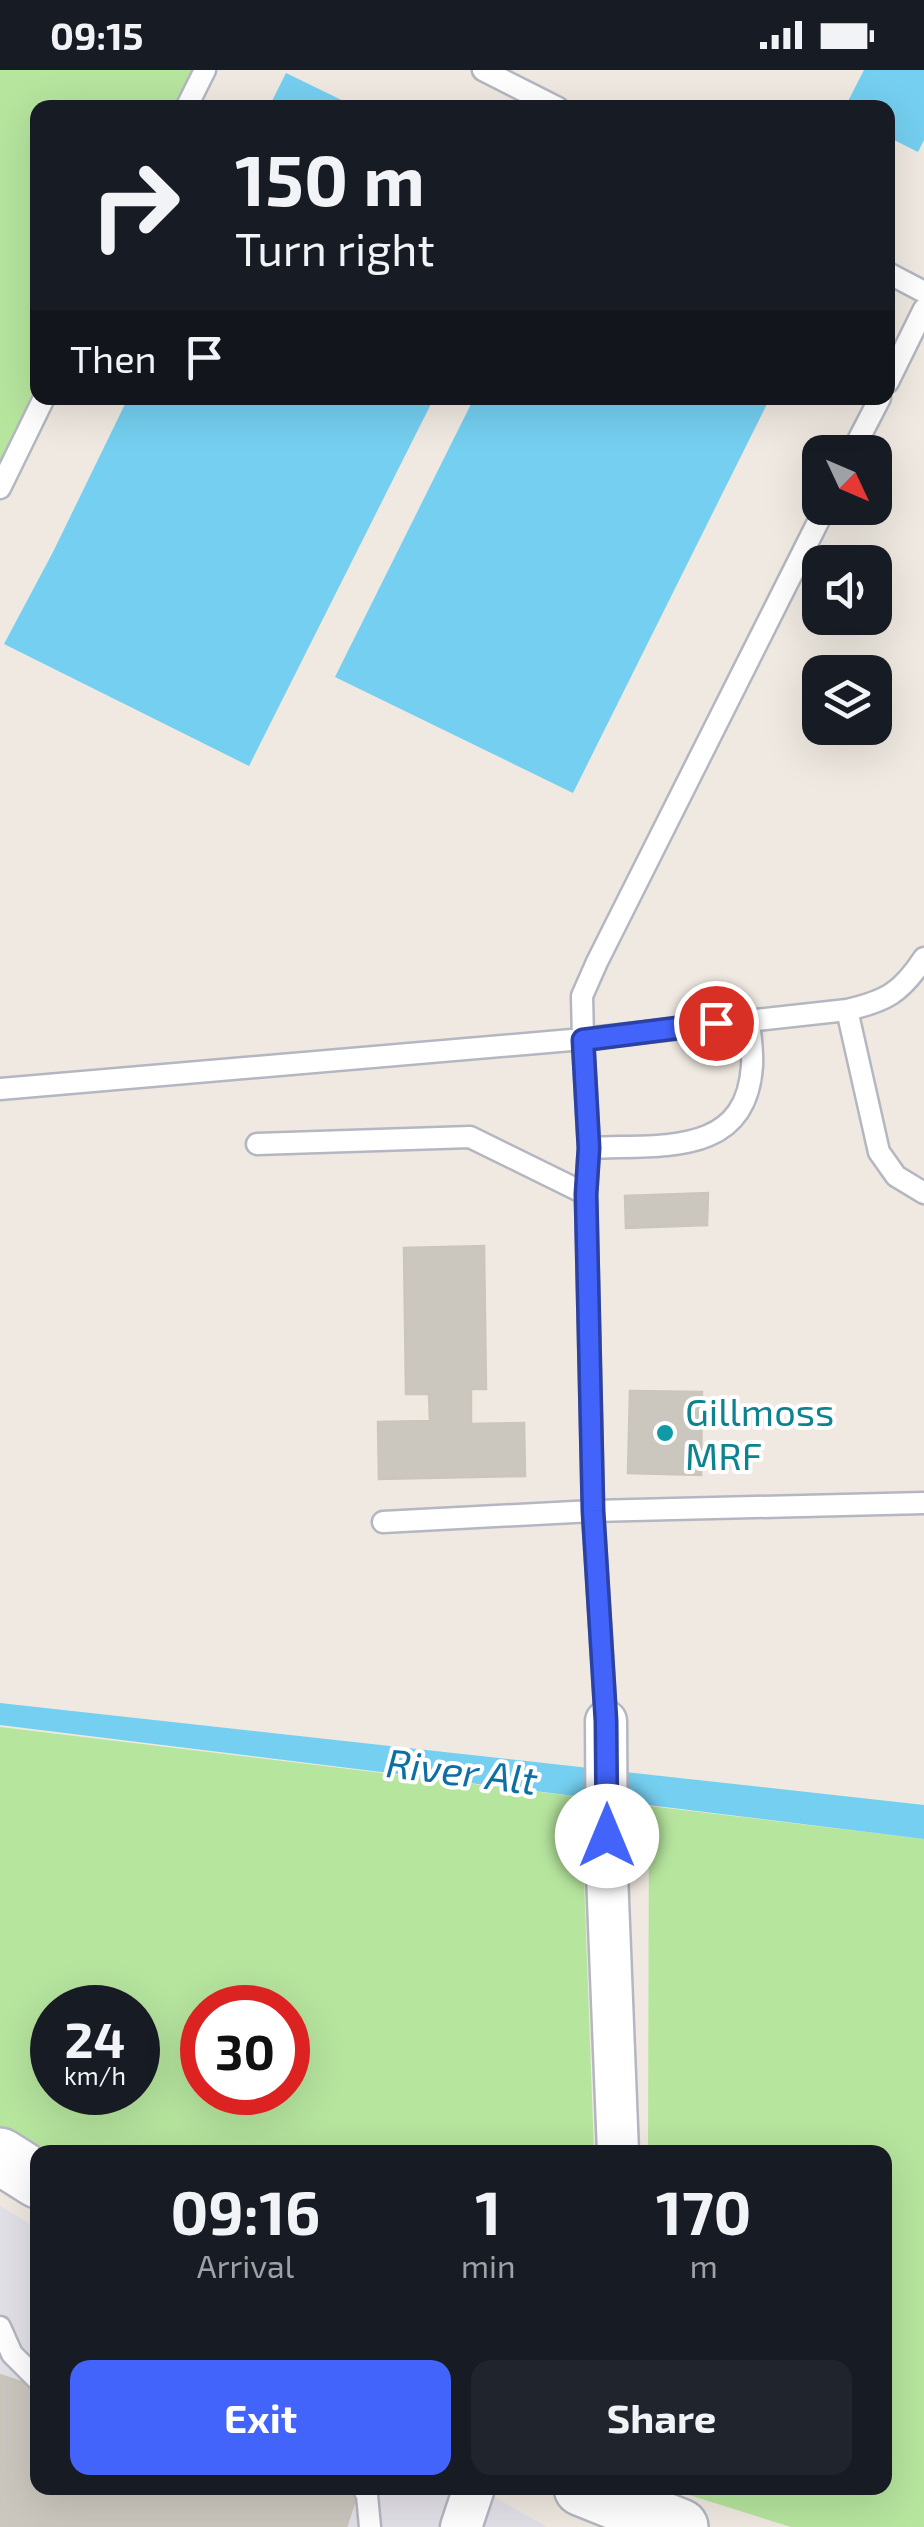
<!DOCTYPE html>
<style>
:root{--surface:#171b24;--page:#20242c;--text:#f1f3f6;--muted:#9ea1a6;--accent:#4264fb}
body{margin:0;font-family:"Exo 2",sans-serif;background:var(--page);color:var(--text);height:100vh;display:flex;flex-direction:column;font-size:38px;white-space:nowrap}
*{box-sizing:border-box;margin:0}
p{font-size:32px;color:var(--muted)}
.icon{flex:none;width:55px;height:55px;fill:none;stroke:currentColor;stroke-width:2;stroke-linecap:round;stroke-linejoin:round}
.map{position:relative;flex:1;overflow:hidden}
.panel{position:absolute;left:30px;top:2075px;width:862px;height:350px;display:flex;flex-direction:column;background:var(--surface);border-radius:20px;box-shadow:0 10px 40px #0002}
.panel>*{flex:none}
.top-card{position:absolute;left:30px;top:30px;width:865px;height:305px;border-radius:20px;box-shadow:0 10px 40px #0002;background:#171b24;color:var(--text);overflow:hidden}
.needle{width:65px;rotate:134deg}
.controls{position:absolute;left:802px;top:365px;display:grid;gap:20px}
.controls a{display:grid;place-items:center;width:90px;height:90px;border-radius:20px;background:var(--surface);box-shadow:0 10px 40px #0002;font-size:50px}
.speed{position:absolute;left:30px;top:1915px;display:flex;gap:20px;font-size:50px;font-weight:700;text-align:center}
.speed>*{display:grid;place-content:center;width:130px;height:130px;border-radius:50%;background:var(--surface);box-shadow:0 10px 40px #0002;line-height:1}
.speed small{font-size:25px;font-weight:400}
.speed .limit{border:15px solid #d22;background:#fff;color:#111}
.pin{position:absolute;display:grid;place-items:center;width:85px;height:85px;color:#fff;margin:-42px;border:5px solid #fff;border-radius:50%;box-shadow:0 2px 10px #0007}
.me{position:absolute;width:110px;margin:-55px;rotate:0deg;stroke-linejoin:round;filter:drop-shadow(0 0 8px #0008)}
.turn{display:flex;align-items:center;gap:35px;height:210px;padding:0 40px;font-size:45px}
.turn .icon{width:130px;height:130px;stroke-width:2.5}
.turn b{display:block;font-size:70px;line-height:85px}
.then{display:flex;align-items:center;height:95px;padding:0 40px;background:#0003;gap:20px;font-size:38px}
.eta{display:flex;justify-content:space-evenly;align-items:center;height:170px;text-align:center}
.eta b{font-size:60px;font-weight:700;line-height:70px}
.cta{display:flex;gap:20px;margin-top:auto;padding:20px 40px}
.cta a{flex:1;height:115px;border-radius:20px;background:var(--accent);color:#fff;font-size:40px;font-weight:700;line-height:115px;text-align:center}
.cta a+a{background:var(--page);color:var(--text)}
.status{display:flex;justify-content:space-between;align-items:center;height:70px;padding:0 50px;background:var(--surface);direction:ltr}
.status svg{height:28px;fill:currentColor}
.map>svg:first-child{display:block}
</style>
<div class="status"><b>09:15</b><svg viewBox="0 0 49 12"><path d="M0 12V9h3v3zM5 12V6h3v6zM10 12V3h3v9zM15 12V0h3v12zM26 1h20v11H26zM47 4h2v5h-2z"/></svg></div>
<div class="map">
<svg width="924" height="2457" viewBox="0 0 924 2457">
<rect width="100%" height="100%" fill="#efe9e1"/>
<path fill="#e3e1e8" d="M 0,2136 L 37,2158 L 38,2418 L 478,2418 L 547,2457 L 0,2457 Z"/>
<path fill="#b6e59e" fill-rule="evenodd" d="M 0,0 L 215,0 L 195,37 L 38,38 L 38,328 L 0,398 Z
M 0,1657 L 581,1727 L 594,2082 L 38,2082 L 0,2061 ZM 52,1938 L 138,1938 L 138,2022 L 52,2022 ZM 202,1938 L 288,1938 L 288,2022 L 202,2022 Z
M 649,1736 L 924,1769 L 924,2457 L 791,2457 L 667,2418 L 885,2418 L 885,2082 L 648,2082 Z"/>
<path fill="#75cff0" d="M 864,0 L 924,0 L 924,70 L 918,82 L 888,67 L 888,38 L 845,37 Z
M 286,3 L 356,37 L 269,37 Z
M 128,328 L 434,328 L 249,696 L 4,574 L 53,482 Z
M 474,328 L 770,328 L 573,723 L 335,607 Z
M 0,1633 L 924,1735 L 924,1769 L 0,1655 Z"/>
<path fill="#cbc7bf" stroke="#cbc5ba" stroke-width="2.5" d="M 708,1123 L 707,1155 L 626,1158 L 625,1126 Z
M 484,1176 L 486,1319 L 471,1319 L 471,1354 L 524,1353 L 525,1406 L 379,1409 L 378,1352 L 430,1351 L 429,1324 L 406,1324 L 404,1178 Z
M 630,1321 L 702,1322 L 701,1405 L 628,1403 Z
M 0,2305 L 38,2318 L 38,2418 L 339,2418 L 357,2424 L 346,2457 L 0,2457 Z"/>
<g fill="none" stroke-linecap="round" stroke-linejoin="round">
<defs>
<path id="lane" d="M 483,0 L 558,38
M 186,38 L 205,0
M 888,203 L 924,222
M 888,312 L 924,239
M 852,382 L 880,328
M 0,418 L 44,328
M 847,940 C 886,931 901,923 924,888
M 0,1019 L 583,969 L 582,926 L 597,892 L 825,438
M 257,1074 L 470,1067 L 586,1124
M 589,1078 C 658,1074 746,1089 752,996 C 753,981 750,964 749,949
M 383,1452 L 593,1441 L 924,1433
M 606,1651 L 593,1441 L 586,1124 L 589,1078 L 583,969 L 847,940 L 879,1082 L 896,1106 L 924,1123
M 0,2257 L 12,2284 L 38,2310
M 363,2418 L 367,2425 L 370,2457"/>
<path id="street" d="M 606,1651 L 607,1804 L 618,2082
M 461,2457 L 474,2418"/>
<path id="secondary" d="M 0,2086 L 38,2110
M 582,2418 L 680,2457"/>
</defs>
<use href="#lane" stroke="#b4b7c1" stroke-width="25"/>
<use href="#street" stroke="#b4b7c1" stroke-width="45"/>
<use href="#secondary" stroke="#b4b7c1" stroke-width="60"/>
<use href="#lane" stroke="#fff" stroke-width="20"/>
<use href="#street" stroke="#fff" stroke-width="40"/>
<use href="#secondary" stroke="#fff" stroke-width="55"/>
</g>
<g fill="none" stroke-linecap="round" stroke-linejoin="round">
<defs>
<path id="route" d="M 607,1766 L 606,1651 L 593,1441 L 586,1124 L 589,1078 L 583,970 L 716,953"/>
</defs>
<use href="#route" stroke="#2b41a3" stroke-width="25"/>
<use href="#route" stroke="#4264fb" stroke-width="18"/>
</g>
<circle fill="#0f9aa8" stroke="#fff" stroke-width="4" cx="665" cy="1363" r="10"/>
<g text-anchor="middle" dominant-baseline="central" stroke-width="8" stroke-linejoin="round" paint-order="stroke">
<g font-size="38" fill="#0d838f" stroke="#fff" text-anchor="start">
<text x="685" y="1341">Gillmoss<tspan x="685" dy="44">MRF</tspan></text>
</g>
<g font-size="40" font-style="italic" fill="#0d6fa3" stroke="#fff">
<text transform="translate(462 1700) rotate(7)">River Alt</text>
</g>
</g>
</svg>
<div class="controls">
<a><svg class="needle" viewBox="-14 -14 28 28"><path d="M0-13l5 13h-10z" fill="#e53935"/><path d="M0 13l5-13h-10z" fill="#9ea1a6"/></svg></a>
<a><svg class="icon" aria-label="sound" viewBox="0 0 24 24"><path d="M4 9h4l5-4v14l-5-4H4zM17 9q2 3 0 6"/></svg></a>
<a><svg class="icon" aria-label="layers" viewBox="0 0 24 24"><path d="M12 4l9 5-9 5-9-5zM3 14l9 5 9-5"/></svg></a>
</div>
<div class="speed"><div>24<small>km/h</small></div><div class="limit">30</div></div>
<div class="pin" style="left:716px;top:953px;background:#d93025"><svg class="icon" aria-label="arrive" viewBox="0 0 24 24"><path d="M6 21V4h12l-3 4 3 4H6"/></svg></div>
<svg class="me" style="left:607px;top:1766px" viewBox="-20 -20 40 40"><circle r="19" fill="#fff"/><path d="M0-13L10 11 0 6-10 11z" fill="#4264fb"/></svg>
<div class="top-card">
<div class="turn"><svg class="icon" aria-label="right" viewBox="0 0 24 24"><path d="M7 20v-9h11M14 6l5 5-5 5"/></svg><div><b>150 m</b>Turn right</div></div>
<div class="then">Then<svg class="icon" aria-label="arrive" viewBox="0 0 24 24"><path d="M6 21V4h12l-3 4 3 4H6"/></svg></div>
</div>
<section class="panel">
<div class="eta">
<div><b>09:16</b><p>Arrival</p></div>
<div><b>1</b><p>min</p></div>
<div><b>170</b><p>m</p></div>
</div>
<div class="cta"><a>Exit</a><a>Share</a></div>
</section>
</div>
